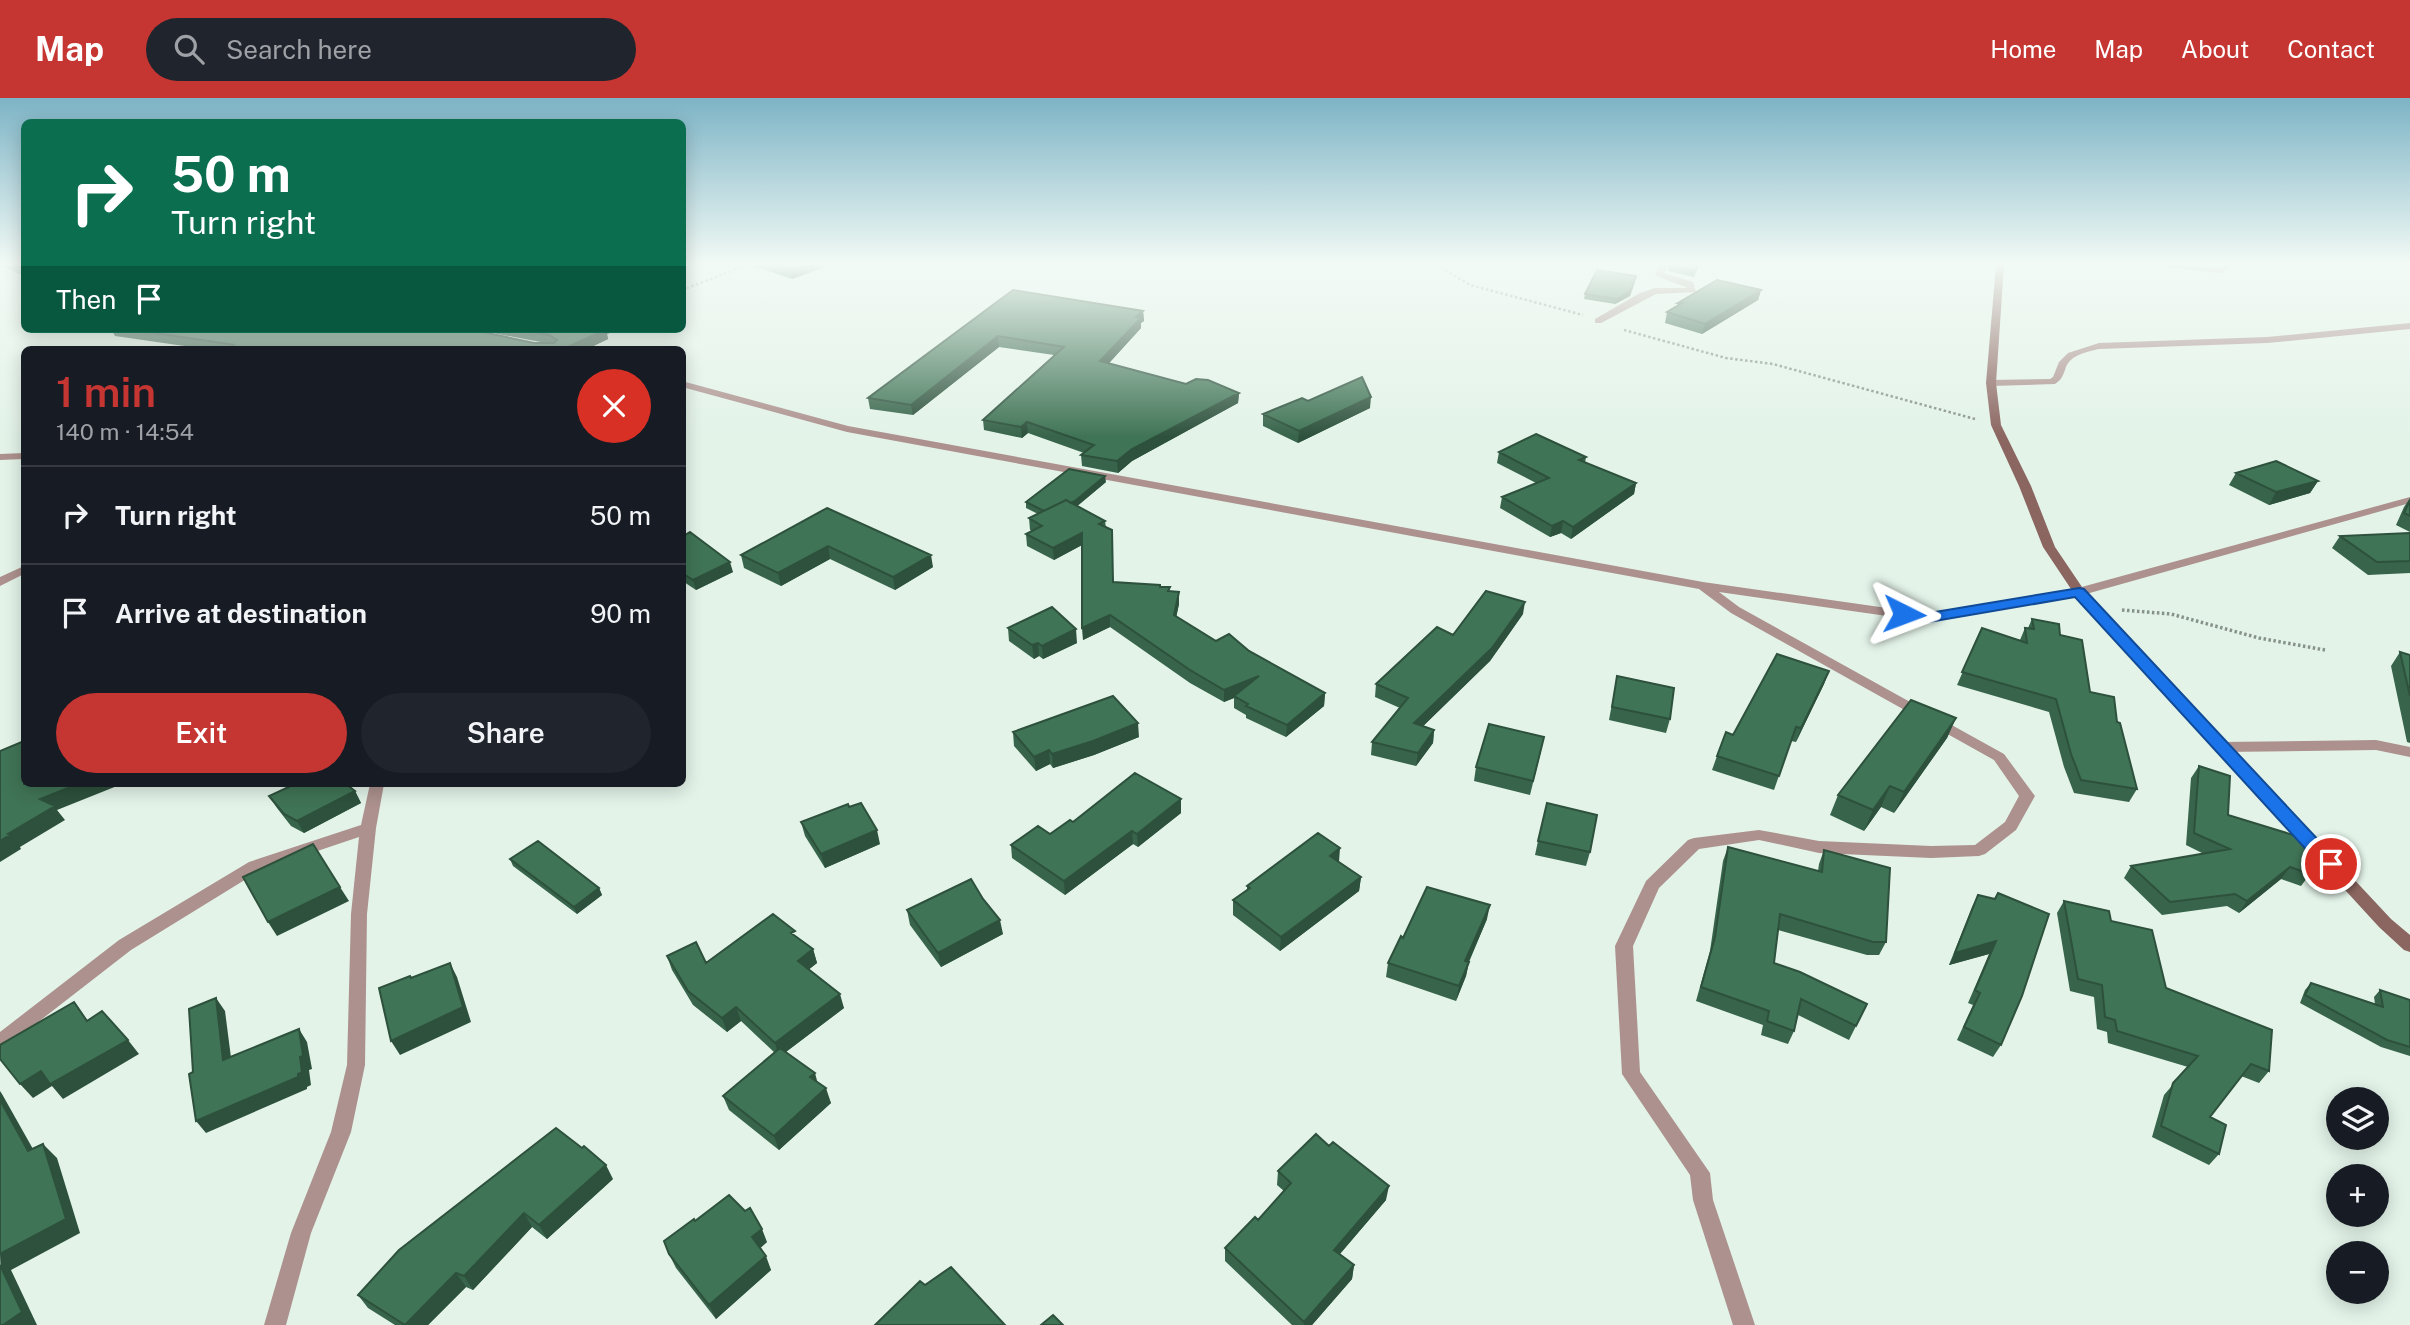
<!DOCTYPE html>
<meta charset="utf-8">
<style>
:root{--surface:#171b24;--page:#20242c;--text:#f1f3f6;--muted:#9ea1a6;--line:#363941;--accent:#c53633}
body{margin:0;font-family:"Public Sans",sans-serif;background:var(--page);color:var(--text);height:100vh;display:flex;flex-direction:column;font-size:26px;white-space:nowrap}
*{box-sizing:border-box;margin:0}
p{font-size:23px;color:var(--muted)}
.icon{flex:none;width:38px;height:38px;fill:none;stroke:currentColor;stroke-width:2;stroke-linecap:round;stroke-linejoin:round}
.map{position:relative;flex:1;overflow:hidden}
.sheet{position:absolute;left:21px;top:248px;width:665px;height:441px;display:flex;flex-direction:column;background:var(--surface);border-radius:10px;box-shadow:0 4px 18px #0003}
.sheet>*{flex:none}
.hud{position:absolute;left:21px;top:21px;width:665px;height:214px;border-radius:10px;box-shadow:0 4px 18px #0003;background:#0b6e4f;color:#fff;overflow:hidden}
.fabs{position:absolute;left:2326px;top:989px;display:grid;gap:14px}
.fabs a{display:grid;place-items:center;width:63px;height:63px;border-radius:50%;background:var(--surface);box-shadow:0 4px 18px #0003;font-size:35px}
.pin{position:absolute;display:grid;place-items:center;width:60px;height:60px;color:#fff;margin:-30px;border:4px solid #fff;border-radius:50%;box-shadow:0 2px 7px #0007}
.me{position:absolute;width:77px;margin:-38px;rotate:93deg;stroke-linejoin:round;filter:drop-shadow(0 0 5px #0008)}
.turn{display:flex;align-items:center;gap:24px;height:147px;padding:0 35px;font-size:32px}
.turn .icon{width:91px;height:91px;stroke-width:2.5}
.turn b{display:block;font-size:49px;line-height:60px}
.then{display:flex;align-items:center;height:66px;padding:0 35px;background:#0003;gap:14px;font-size:26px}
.round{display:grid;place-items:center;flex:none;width:74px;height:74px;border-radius:37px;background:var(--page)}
.overview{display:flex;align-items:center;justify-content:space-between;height:119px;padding:0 35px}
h1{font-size:42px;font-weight:600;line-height:52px;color:var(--accent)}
.primary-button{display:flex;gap:14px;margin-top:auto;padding:14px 35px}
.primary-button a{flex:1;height:80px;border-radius:42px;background:var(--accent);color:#fff;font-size:28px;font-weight:600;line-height:80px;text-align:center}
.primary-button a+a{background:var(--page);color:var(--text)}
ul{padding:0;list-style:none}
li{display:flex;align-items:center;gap:21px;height:98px;padding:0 35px;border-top:2px solid var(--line)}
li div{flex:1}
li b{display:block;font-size:26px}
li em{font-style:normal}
header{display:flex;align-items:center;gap:42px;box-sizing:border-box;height:98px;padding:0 35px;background:var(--accent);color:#fff}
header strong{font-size:33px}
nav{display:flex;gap:38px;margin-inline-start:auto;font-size:24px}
.search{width:490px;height:63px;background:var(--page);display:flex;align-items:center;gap:18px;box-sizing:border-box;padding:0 24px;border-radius:38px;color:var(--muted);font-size:26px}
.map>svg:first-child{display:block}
</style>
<header>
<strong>Map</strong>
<div class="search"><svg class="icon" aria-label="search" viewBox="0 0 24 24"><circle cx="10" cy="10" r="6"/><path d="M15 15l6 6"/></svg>Search here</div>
<nav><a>Home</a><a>Map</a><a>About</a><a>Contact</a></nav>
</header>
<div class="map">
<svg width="2410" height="1227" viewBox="0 0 2410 1227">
<rect width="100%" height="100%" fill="#e3f3e8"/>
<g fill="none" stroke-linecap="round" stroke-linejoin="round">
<path stroke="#87928b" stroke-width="2.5" stroke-dasharray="2.5 2.5" stroke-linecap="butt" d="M 1437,167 L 1470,187 L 1583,217
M 682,192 L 747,167
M 1624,232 L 1726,260 L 1773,266 L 1975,321"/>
<path stroke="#87928b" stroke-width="3.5" stroke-dasharray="2.5 2.5" stroke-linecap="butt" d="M 2122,512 L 2171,516 L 2259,540 L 2325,552"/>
<path fill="#ac918e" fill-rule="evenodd" d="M 1661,167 L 1669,167 L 1664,175 L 1693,184 L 1696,194 L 1656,196 L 1601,225 L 1595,225 L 1595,221 L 1640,195 L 1655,190 L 1688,190 L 1656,178 L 1655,176 Z
M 2160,167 L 2219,170 L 2225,167 L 2235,167 L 2220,175 L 2164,169 Z
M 2410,225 L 2410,231 L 2267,245 L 2099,251 C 2086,254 2069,257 2065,272 C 2062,279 2062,281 2055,286 L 1991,288 L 1986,285 L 1991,282 L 2050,281 L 2053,279 L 2059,264 L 2068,255 L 2099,245 L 2267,239 Z
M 682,283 L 848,328 L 1703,484 L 1929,516 L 2078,490 L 2410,399 L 2410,405 L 2079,498 L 1929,524 L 1719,494 L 1739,509 L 2004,656 L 2035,698 L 2016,732 L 1985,756 L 1979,758 L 1931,760 L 1819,755 L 1759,742 L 1699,751 L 1659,790 L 1633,848 L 1640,974 L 1710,1075 L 1713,1102 L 1755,1227 L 1733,1227 L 1693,1102 L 1690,1077 L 1622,976 L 1615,848 L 1646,783 L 1688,742 L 1694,740 L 1759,732 L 1819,743 L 1931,748 L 1975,747 L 2005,724 L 2019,698 L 1994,662 L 1731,515 L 1699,491 L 847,334 L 682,289 Z
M 24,355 L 24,361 L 0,362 L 0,356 Z
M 24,468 L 24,476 L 0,488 L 0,479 Z
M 2376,642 L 2410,649 L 2410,659 L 2376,652 L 2222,654 L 2215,649 L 2222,644 Z
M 370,686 L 384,686 L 376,730 L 367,816 L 365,967 L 351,1034 L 311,1135 L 286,1227 L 264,1227 L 291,1135 L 331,1034 L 347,967 L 351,816 L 359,739 L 261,772 L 131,852 L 6,949 L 0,952 L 0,934 L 119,842 L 249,764 L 361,727 Z"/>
<path fill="#8b6560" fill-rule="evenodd" d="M 1996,167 L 2004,167 L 1996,285 L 2001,327 L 2031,388 L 2055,449 L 2084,492 L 2391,821 L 2410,837 L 2410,854 L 2404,852 L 2379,829 L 2075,497 L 2043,449 L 2019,388 L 1991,327 L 1986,285 Z"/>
</g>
<path fill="#37644a" d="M 1,167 L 24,167 L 24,178 Z
M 750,167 L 830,167 L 792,181 Z
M 1670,167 L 1699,167 L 1694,179 L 1668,173 Z
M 1635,183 L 1630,198 L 1615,206 L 1584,201 L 1585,196 Z
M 1013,192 L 1143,213 L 1144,223 L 1141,225 L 1141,230 L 1109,265 L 1186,286 L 1239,295 L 1238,305 L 1132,363 L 1118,375 L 1082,368 L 1081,357 L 1084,355 L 1028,335 L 1022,340 L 984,332 L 983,322 L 1054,257 L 999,249 L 913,317 L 870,311 L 868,300 Z
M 1761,192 L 1758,202 L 1702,236 L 1665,225 L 1667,214 L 1677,208 L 1678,205 Z
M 111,231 L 469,231 L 534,245 L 546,245 L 472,231 L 617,231 L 617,232 L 607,236 L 608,241 L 585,252 L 212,252 L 115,238 Z
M 1308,303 L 1370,310 L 1298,345 L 1263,328 L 1263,316 Z
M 1499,354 L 1586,359 L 1585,365 L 1636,385 L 1634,396 L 1571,441 L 1561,435 L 1550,439 L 1500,410 L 1502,399 L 1536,385 L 1497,365 Z
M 2236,375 L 2318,383 L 2310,395 L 2269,407 L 2229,387 Z
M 1106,384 L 1077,408 L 1105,423 L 1114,484 L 1161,489 L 1170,493 L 1179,506 L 1176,519 L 1216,543 L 1249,553 L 1325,595 L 1324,608 L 1286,639 L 1246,620 L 1246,617 L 1234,610 L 1234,600 L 1224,604 L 1190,585 L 1110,529 L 1083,542 L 1082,447 L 1054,462 L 1027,448 L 1026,436 L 1032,433 L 1030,432 L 1029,420 L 1038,416 L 1026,410 L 1026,404 Z
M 2410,400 L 2410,434 L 2396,427 L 2404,409 Z
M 827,410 L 933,469 L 895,492 L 830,461 L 781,488 L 744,470 L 741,457 Z
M 2410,435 L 2410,475 L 2368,477 L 2332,450 L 2340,438 Z
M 682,439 L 733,474 L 696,492 L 684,484 L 682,485 Z
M 1523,516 L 1490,563 L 1423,628 L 1434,632 L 1433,645 L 1416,668 L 1371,657 L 1372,644 L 1400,610 L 1375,599 L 1376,586 L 1453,537 Z
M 2032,521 L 2060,537 L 2090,594 L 2117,624 L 2137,691 L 2129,704 L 2074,695 L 2064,669 L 2049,614 L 1957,587 L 1982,530 L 2020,542 L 2025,530 L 2028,530 Z
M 1008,530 L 1077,545 L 1043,561 L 1039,558 L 1034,561 L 1009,543 Z
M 2400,554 L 2410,557 L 2410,645 L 2407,644 L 2391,568 Z
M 1829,573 L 1824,586 L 1796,644 L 1791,643 L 1774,692 L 1712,672 L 1717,658 L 1733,637 Z
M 1617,578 L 1670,621 L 1666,635 L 1609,622 Z
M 1956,620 L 1947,640 L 1894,715 L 1881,709 L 1864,733 L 1830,717 L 1838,697 Z
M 1013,634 L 1139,639 L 1094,657 L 1053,670 L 1050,666 L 1036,673 L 1014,648 Z
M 1541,653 L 1530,697 L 1474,683 L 1476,669 Z
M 2199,668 L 2228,717 L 2303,746 L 2310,776 L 2301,788 L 2281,781 L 2239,815 L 2227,808 L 2162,817 L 2124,780 L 2131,768 L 2204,756 L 2186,747 L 2191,680 Z
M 355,693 L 361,705 L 304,735 L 291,728 L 277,710 L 269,698 Z
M 1181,715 L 1138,749 L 1133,746 L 1065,797 L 1012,760 L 1011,747 L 1050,736 L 1073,724 Z
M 801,724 L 880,746 L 825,770 L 805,738 Z
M 1538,743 L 1590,754 L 1586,768 L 1535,757 Z
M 1728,749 L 1818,773 L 1819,766 L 1824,752 L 1886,844 L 1879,857 L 1867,857 L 1778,832 L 1774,865 L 1867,906 L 1849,942 L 1798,917 L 1794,933 L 1788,946 L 1761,937 L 1763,927 L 1696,903 L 1710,853 L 1723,763 Z
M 510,761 L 599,790 L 602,797 L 577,816 L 513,768 Z
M 1339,764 L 1361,779 L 1359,793 L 1280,853 L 1233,817 L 1233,802 L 1247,792 L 1247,788 Z
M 1998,795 L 2001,947 L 1993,959 L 1957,942 L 1973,907 L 1968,905 L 1989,856 L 1949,867 L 1972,809 L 1978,797 L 1994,801 Z
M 983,801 L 1003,836 L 941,869 L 910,827 L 907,812 Z
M 2064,803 L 2111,823 L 2166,890 L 2269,973 L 2259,985 L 2241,978 L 2210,1019 L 2219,1056 L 2209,1067 L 2152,1039 L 2164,997 L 2188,969 L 2108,945 L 2107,934 L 2097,931 L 2094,899 L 2070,893 L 2057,815 Z
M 1487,821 L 1469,864 L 1466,878 L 1456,903 L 1386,879 L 1388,865 L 1403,840 Z
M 796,838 L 813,851 L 817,865 L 809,871 L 844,910 L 786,954 L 817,984 L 831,1005 L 779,1052 L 729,1012 L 723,998 L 775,955 L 741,923 L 727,934 L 693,907 L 672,872 L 667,858 L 706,865 Z
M 2311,885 L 2375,906 L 2374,899 L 2380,892 L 2410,902 L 2410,958 L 2381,949 L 2300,905 L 2305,892 Z
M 1278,1073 L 1386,1102 L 1340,1156 L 1354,1167 L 1352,1181 L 1312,1227 L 1292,1227 L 1225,1163 L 1225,1150 L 1258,1122 L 1284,1093 L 1277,1087 Z
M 613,1081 L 547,1141 L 532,1129 L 473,1192 L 466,1189 L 428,1227 L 395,1227 L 368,1210 L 358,1197 L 399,1152 Z
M 695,1123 L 767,1144 L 760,1150 L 771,1172 L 716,1221 L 676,1170 L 669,1156 Z"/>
<path fill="#2d513c" d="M 807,167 L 830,167 L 792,181 L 790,173 Z
M 1636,178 L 1630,198 L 1615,206 L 1617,201 Z
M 1761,192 L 1758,202 L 1702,236 L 1705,226 Z
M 1143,213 L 1144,223 L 1141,225 L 1141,230 L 1101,274 L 1100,263 L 1136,219 Z
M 598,231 L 617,231 L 617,232 L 607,236 L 608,241 L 585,252 L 561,252 Z
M 998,238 L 999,249 L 913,317 L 911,307 Z
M 1239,295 L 1238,305 L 1132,363 L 1118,375 L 1117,363 L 1132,351 Z
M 1371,299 L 1370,310 L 1298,345 L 1299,333 Z
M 1027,324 L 1028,335 L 1022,340 L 1021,329 Z
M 1105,378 L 1106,384 L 1075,410 L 1049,421 Z
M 2318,383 L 2310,395 L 2269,407 L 2276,394 Z
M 1636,385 L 1634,396 L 1571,441 L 1573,429 Z
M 1563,423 L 1561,435 L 1550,439 L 1552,428 Z
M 1082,435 L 1082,447 L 1054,462 L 1053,450 Z
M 828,448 L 830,461 L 781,488 L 778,475 Z
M 931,457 L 933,469 L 895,492 L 893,479 Z
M 730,464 L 733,474 L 696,492 L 693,482 Z
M 1179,494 L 1179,506 L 1174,530 L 1174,517 Z
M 1525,504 L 1523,516 L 1490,563 L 1413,638 L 1414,625 Z
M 1110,517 L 1110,529 L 1083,542 L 1082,530 Z
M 1076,531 L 1077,545 L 1043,561 L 1042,548 Z
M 1038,545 L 1039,558 L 1034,561 L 1032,547 Z
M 1829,573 L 1824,586 L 1796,644 L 1801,630 Z
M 1259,578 L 1234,598 L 1234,600 L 1224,604 L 1224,592 Z
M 1325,595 L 1324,608 L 1286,639 L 1287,627 Z
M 1956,620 L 1947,640 L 1894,715 L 1904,694 Z
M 1138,625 L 1139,639 L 1094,657 L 1053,670 L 1052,656 Z
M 1434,632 L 1433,645 L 1416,668 L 1418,655 Z
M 1049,652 L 1050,666 L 1036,673 L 1034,659 Z
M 78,686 L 122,686 L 57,712 L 65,722 L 20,749 L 21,751 L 0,764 L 0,743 L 40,701 Z
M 1890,688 L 1881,709 L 1864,733 L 1873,712 Z
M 355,693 L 361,705 L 304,735 L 297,723 Z
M 1181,701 L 1181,715 L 1138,749 L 1137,736 Z
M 877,732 L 880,746 L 825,770 L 821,756 Z
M 1132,733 L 1133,746 L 1065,797 L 1064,783 Z
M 1340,750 L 1339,764 L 1330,758 Z
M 2290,769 L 2281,781 L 2239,815 L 2247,803 Z
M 1361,779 L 1359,793 L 1280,853 L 1281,839 Z
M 340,789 L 349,803 L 277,838 L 268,824 Z
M 599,790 L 602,797 L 577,816 L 574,809 Z
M 1490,807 L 1487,821 L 1463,877 L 1465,863 Z
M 1000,822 L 1003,836 L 941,869 L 938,855 Z
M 1996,843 L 1989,856 L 1949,867 L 1955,855 Z
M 813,851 L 817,865 L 802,877 L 798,863 Z
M 1469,864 L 1466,878 L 1456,903 L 1459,888 Z
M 450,865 L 457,879 L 471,924 L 400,957 L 391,943 Z
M 840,896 L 844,910 L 779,959 L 775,945 Z
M 216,900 L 225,913 L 233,975 L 223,962 Z
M 736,909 L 741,923 L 727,934 L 722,920 Z
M 299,931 L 307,944 L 312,971 L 309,972 L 311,987 L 307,989 L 307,991 L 206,1035 L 196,1023 Z
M 128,942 L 139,956 L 63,1001 L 52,988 L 33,1000 L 20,986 L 41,973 Z
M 815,975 L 819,990 L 810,979 Z
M 826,990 L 831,1005 L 779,1052 L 774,1038 Z
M 0,993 L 2,996 L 42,1067 L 28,1053 L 0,1002 Z
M 43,1046 L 57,1060 L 80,1135 L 11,1172 L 37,1227 L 3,1227 L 0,1156 Z
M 606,1067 L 613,1081 L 547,1141 L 539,1127 Z
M 1389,1088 L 1386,1102 L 1332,1165 L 1334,1152 Z
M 524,1115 L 532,1129 L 473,1192 L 464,1178 Z
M 762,1131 L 767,1144 L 757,1153 L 752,1139 Z
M 766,1158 L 771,1172 L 716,1221 L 709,1207 Z
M 1354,1167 L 1352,1181 L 1312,1227 L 1304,1227 L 1304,1224 Z
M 456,1175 L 466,1189 L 428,1227 L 406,1227 Z"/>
<path fill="#407456" stroke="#2d513c" stroke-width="2" d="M 15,167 L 24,167 L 24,172 Z
M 772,167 L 807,167 L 790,173 Z
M 1670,167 L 1698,167 L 1695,174 L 1669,168 Z
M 1597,172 L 1636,178 L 1631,192 L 1617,201 L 1585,196 Z
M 1717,182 L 1761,192 L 1705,226 L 1667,214 L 1682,205 L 1678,205 Z
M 1013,192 L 1143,213 L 1136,219 L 1141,220 L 1100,263 L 1186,286 L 1196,281 L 1208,282 L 1239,295 L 1132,351 L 1117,363 L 1081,357 L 1094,347 L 1027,324 L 1021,329 L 983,322 L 1064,249 L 998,238 L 911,307 L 868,300 Z
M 128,231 L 469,231 L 534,245 L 554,245 L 557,242 L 549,237 L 518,231 L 605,232 L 561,252 L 219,252 L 235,247 Z
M 1362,279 L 1371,299 L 1299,333 L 1263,316 L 1302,300 L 1308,303 Z
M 1536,336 L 1586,359 L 1579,362 L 1636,385 L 1573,429 L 1563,423 L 1552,428 L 1502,399 L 1549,380 L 1499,354 Z
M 2276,363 L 2318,383 L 2276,394 L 2236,375 Z
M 1069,371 L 1105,378 L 1075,403 L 1071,405 L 1066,402 L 1044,413 L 1026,404 Z
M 1066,402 L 1105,423 L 1099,426 L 1112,432 L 1113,484 L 1160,487 L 1160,489 L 1170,489 L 1168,493 L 1179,494 L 1174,517 L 1216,543 L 1229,536 L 1249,553 L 1325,595 L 1287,627 L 1246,608 L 1248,606 L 1234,598 L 1259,578 L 1224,592 L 1190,572 L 1110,517 L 1082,530 L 1082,435 L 1053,450 L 1026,436 L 1042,428 L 1029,420 Z
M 2410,402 L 2410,418 L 2404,415 Z
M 827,410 L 931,457 L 893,479 L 828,448 L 778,475 L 741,457 Z
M 690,434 L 730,464 L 693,482 L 682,475 L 682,439 Z
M 2410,435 L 2410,463 L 2377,464 L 2340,438 Z
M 1486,493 L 1525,504 L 1492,550 L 1414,625 L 1434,632 L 1418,655 L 1372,644 L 1408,600 L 1376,586 L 1437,529 L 1453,537 Z
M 1052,509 L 1076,531 L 1042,548 L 1038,545 L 1032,547 L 1008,530 Z
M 2032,521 L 2059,526 L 2060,537 L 2082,542 L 2090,594 L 2114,599 L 2117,624 L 2120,625 L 2137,691 L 2081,682 L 2071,656 L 2056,601 L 1962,574 L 1982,530 L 2027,545 L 2025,530 L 2034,531 Z
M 2400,554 L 2410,557 L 2410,598 Z
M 1777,556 L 1829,573 L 1801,630 L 1796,629 L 1779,678 L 1717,658 L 1726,634 L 1733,637 Z
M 1617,578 L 1674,590 L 1670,621 L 1612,609 Z
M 1113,598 L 1138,625 L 1093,643 L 1052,656 L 1049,652 L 1034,659 L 1013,634 Z
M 1911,602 L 1956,620 L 1904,694 L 1890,688 L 1873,712 L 1838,697 Z
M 1489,626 L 1544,639 L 1533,683 L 1476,669 Z
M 24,643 L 24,686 L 78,686 L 40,701 L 55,708 L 8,736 L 10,737 L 0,743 L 0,653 Z
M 2199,668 L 2230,678 L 2228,717 L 2303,740 L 2303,746 L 2309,748 L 2310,776 L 2290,769 L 2247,803 L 2235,796 L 2170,804 L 2131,768 L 2230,751 L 2194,735 Z
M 1135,675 L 1181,701 L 1137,736 L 1132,733 L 1064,783 L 1011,747 L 1038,728 L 1050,736 L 1070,722 L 1073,724 Z
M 295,686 L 346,686 L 355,693 L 297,723 L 284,716 L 269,698 Z
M 861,705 L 877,732 L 821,756 L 801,724 L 848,706 L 849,709 Z
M 1547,705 L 1597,717 L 1590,754 L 1538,743 Z
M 1318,735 L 1340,750 L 1330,758 L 1361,779 L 1281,839 L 1233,802 L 1250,790 L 1247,788 Z
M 538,743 L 599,790 L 574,809 L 510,761 Z
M 313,746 L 340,789 L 268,824 L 243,779 Z
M 1728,749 L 1822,774 L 1824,752 L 1890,770 L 1886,844 L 1873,844 L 1780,816 L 1774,865 L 1800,874 L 1867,906 L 1856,928 L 1801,901 L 1794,933 L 1767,923 L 1769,913 L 1701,889 L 1715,839 Z
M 971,781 L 983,801 L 1000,822 L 938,855 L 907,812 Z
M 1427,789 L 1490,807 L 1465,863 L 1469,864 L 1459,888 L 1388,865 L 1401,838 L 1403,840 Z
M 1998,795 L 2049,816 L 2022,898 L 2001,947 L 1964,929 L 1980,895 L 1975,892 L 1996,843 L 1955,855 L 1978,797 L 1995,801 Z
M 2064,803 L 2109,813 L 2111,823 L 2152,832 L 2166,890 L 2272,932 L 2269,973 L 2251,966 L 2210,1019 L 2226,1027 L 2219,1056 L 2161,1028 L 2173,985 L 2198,958 L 2117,933 L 2115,922 L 2105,919 L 2102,887 L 2078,881 Z
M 773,816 L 795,833 L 791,835 L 813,851 L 798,863 L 840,896 L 775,945 L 736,909 L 722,920 L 688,893 L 667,858 L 696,844 L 706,865 Z
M 450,865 L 463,909 L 391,943 L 379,890 L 410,878 L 411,880 Z
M 2311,885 L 2383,909 L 2380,892 L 2410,902 L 2410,949 L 2387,942 L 2305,897 Z
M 216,900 L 223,962 L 299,931 L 303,958 L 300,959 L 302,974 L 298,976 L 298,979 L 196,1023 L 189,976 L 193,974 L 189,911 Z
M 74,904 L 87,923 L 102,913 L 128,942 L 50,986 L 41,973 L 20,986 L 0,961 L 0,947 Z
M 780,950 L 815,975 L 810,979 L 826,990 L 774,1038 L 723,998 Z
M 0,1002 L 28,1053 L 43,1046 L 66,1121 L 0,1156 Z
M 556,1030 L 582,1050 L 584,1048 L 606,1067 L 539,1127 L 524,1115 L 464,1178 L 456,1175 L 405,1227 L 358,1197 L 399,1152 Z
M 1316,1036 L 1329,1048 L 1333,1044 L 1389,1088 L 1334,1152 L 1354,1167 L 1304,1224 L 1225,1150 L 1255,1119 L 1258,1122 L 1291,1085 L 1278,1073 Z
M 729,1097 L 745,1113 L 750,1110 L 762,1131 L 752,1139 L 766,1158 L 709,1207 L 669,1156 L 664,1143 L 694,1121 L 695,1123 Z
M 0,1167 L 22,1214 L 3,1227 L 0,1227 Z
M 951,1169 L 1005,1227 L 875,1227 L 920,1183 L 925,1187 Z
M 1053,1217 L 1063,1227 L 1041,1227 Z"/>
<linearGradient id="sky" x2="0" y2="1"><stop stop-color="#7db4c6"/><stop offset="0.49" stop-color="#f2faf5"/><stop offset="1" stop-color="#f2faf5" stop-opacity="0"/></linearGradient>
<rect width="2410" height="339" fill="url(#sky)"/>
<path fill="#1a73e8" stroke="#114b97" stroke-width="2" d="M 2079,490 L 2084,491 L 2337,762 L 2340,766 L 2337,771 L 2324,771 L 2075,499 L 1929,524 L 1899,519 L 1896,516 L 1904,512 L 1929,515 Z"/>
</svg>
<div class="fabs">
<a><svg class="icon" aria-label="layers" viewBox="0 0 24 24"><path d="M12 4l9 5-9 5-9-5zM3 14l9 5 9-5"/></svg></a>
<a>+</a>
<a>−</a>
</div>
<div class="pin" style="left:2331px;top:766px;background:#d93025"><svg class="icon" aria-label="arrive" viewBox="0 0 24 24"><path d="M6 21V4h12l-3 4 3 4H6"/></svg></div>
<svg class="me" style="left:1904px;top:516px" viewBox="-20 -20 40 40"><path d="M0-17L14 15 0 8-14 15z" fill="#1a73e8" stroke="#fff" stroke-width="4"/></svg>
<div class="hud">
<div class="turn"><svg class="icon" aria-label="right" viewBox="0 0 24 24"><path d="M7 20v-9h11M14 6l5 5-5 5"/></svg><div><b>50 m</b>Turn right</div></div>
<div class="then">Then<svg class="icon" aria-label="arrive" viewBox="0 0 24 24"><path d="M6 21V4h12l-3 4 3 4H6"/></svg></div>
</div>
<section class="sheet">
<div class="overview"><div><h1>1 min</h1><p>140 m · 14:54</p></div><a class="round" style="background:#d93025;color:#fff"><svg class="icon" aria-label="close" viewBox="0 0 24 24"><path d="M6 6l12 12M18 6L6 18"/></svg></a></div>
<ul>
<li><svg class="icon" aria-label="right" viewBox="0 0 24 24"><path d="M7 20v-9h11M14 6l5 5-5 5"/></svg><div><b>Turn right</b></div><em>50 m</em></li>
<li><svg class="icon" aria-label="arrive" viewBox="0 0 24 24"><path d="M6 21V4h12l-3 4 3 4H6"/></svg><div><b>Arrive at destination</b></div><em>90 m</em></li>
</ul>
<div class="primary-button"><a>Exit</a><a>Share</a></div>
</section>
</div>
